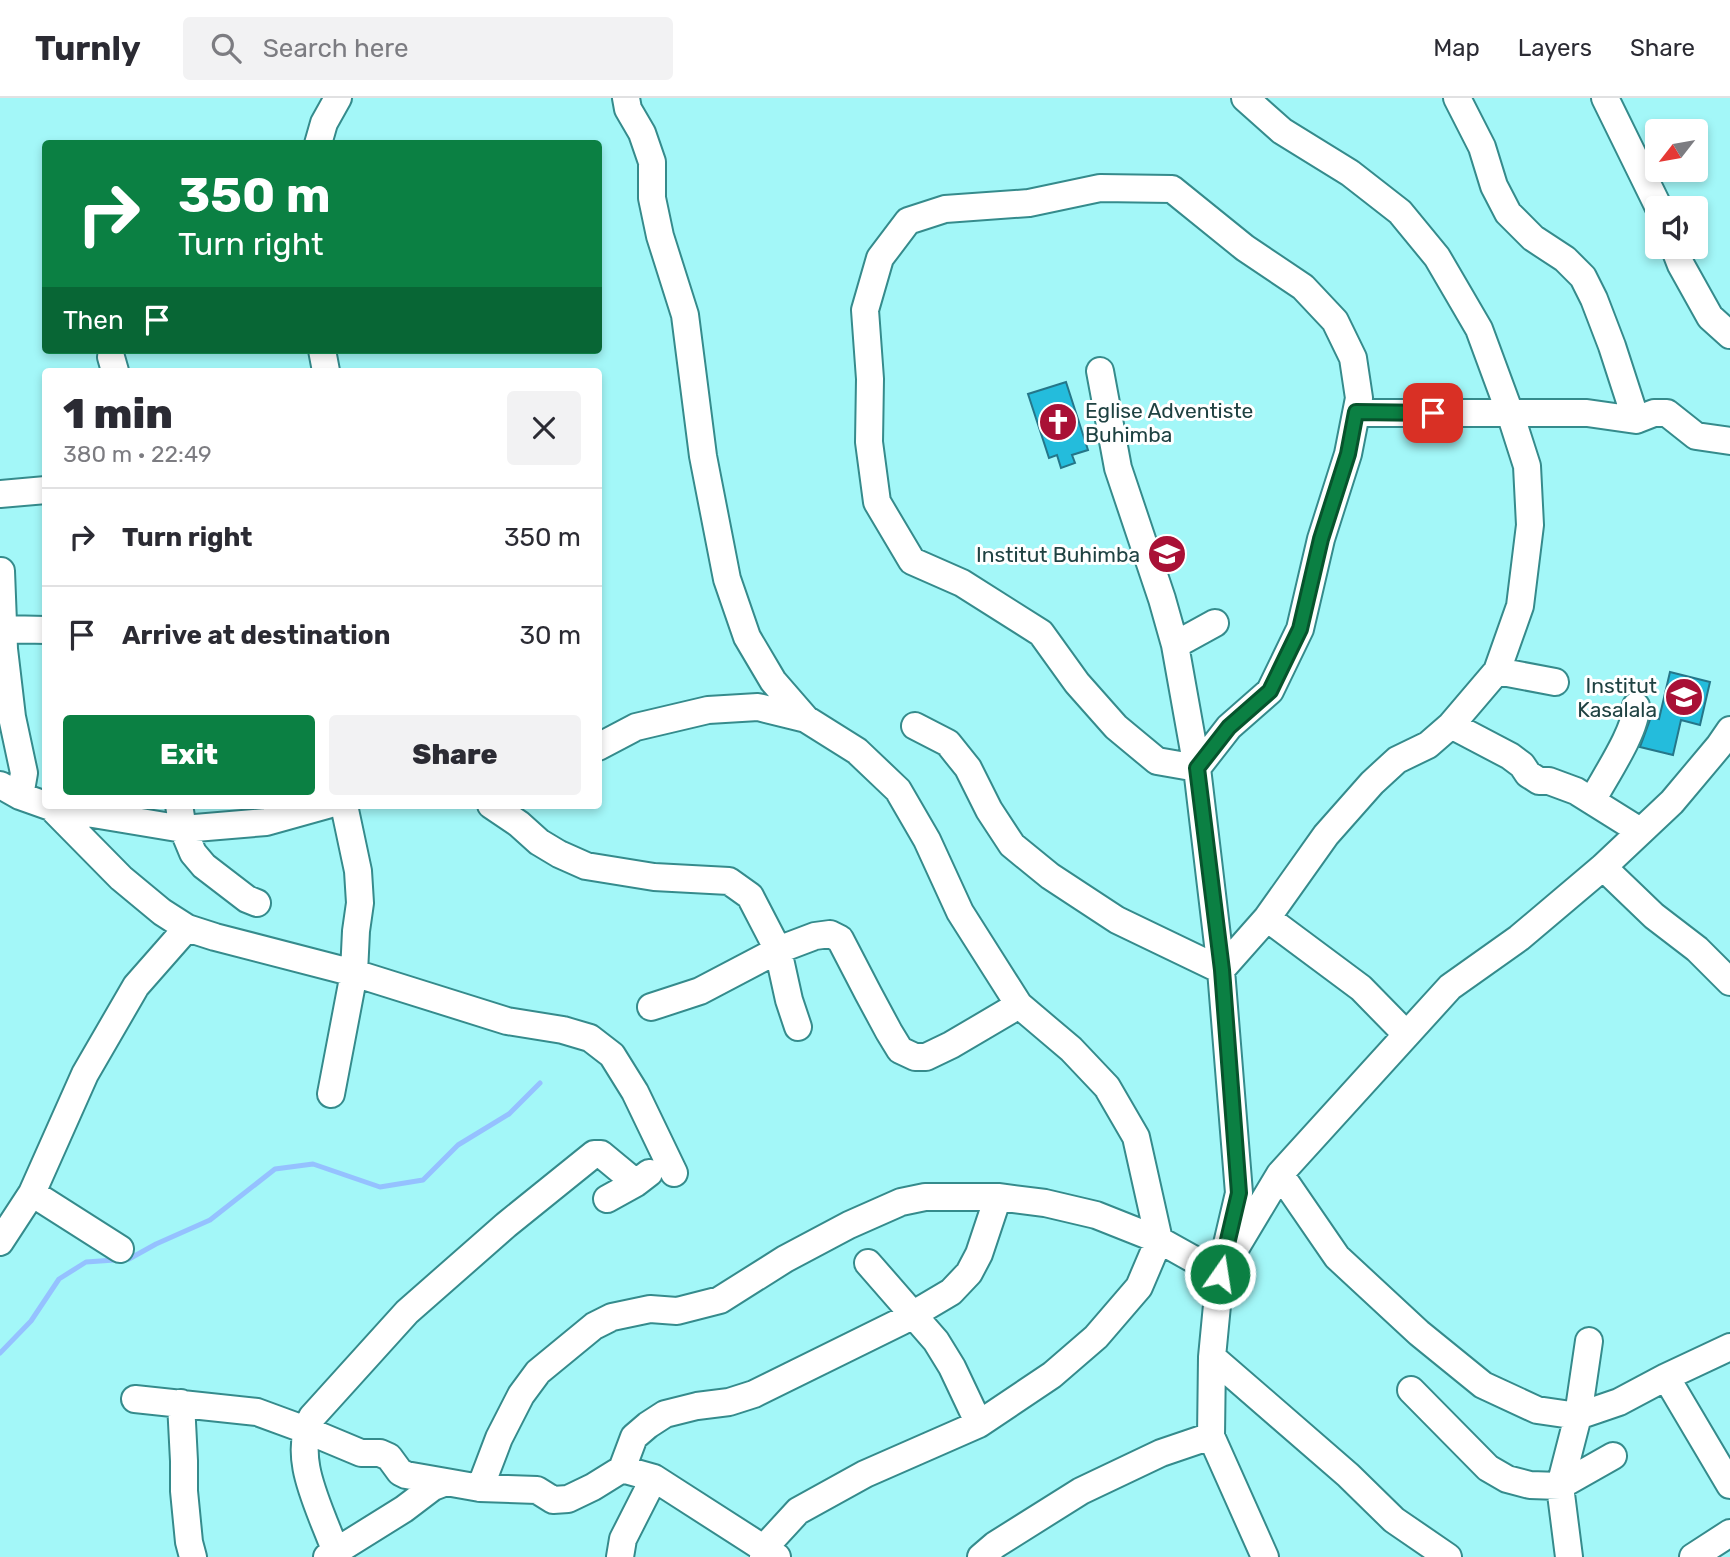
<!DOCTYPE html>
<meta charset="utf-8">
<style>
:root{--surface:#fff;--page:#f2f2f3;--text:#2b2b33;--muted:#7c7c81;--line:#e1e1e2;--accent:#0b8043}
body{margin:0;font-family:Rubik,sans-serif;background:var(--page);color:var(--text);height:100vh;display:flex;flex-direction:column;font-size:26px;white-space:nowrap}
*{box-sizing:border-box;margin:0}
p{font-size:23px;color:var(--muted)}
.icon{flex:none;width:38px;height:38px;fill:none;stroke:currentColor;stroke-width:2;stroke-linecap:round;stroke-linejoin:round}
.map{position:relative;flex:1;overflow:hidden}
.sheet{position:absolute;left:42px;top:270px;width:560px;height:441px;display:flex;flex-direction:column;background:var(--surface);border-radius:7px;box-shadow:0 4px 10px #0003}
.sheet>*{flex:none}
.banner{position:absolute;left:42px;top:42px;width:560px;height:214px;border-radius:7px;box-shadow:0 4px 10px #0003;background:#0b8043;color:#fff;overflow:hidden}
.needle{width:46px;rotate:239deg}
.controls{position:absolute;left:1645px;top:21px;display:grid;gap:14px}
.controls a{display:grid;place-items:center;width:63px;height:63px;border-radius:7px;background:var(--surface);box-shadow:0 4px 10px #0003;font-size:35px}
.pin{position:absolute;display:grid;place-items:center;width:60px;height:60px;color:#fff;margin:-30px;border-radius:14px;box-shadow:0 4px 10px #0006}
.me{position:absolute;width:77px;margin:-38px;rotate:13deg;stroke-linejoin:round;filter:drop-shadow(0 0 5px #0008)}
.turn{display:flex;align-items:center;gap:24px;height:147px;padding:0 21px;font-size:32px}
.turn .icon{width:91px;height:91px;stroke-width:2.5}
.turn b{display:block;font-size:49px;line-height:60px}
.then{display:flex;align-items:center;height:66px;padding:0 21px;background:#0003;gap:14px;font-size:26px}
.round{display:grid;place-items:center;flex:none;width:74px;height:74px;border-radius:7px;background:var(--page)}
.summary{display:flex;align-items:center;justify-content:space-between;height:119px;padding:0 21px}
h1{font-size:42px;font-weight:800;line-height:52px}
.primary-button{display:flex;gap:14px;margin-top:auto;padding:14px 21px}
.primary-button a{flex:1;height:80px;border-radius:7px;background:var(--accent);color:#fff;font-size:28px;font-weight:800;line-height:80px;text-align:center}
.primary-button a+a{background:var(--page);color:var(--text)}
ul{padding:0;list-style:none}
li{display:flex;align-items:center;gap:21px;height:98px;padding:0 21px;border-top:2px solid var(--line)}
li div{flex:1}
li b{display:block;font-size:26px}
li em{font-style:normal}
header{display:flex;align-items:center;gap:42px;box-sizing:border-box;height:98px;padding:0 35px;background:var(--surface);border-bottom:2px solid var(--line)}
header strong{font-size:33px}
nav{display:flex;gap:38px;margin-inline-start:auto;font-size:24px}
.search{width:490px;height:63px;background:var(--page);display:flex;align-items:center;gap:18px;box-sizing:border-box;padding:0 24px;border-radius:7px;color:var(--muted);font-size:26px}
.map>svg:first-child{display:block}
</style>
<header>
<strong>Turnly</strong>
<div class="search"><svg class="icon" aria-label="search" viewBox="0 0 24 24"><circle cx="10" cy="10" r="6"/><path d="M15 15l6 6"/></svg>Search here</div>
<nav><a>Map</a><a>Layers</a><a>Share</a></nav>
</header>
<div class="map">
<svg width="1730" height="1459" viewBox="0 0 1730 1459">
<rect width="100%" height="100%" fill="#a3f7f8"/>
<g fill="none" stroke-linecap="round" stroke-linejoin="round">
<path stroke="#95c1ff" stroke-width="5" d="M 0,1255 L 31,1223 L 59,1181 L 86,1164 L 129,1161 L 156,1146 L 210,1122 L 275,1071 L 313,1066 L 380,1089 L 423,1082 L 458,1047 L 509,1016 L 540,985"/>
</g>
<path fill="#24bcdc" stroke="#257689" stroke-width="2" d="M 1066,284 L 1088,352 L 1072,357 L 1075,365 L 1061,370 L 1057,357 L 1049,360 L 1028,296 Z
M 1670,574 L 1710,584 L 1700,627 L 1681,622 L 1673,657 L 1640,649 L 1651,619 L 1659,621 Z"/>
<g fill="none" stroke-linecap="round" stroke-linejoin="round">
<defs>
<path id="minor" d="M 626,0 L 628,11 L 642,35 L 652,64 L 652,100 L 660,138 L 685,217 L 703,358 L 727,481 L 747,539 L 773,583 L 806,621
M 1457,0 L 1482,49 L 1494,88 L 1508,115 L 1533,140 L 1565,161 L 1583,179 L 1594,201 L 1612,248 L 1636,322
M 1605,0 L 1659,110
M 318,46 L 324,25 L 338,0
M 1100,90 L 1172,91 L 1245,150 L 1303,189 L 1335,223 L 1353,260 L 1359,300 L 1348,356 L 1321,441 L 1300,531 L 1270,593 L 1229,629 L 1197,670 L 1157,663 L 1116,629 L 1077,585 L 1041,535 L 962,485 L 912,463 L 877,404 L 869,344 L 870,281 L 865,212 L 880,160 L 908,123 L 945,111 L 1029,105 Z
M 1674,149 L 1681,167 L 1710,219 L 1730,237
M 322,252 L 326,273
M 111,259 L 115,273
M 1356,315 L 1587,315 L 1636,322 L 1654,315 L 1667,315 L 1696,338 L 1730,343
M 0,396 L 46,392
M 1,473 L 4,551 L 12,619 L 24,675 L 20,698
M 3,531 L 46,532
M 1175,547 L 1215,525
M 1497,573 L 1555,584
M 1451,627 L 1510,658 L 1522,667 L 1528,676 L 1539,683 L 1549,683 L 1576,693 L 1640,733
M 915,628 L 948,645 L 968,670 L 989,712 L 1012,747 L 1050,778 L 1117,822 L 1221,872 L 1267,820 L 1326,737 L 1372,685 L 1397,662 L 1428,647 L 1451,627 L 1497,573 L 1520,508 L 1530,427 L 1527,368 L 1510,315 L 1479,231 L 1437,159 L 1400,114 L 1350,75 L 1282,33 L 1245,0
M 598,649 L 636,629 L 708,612 L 758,609 L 806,621 L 857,653 L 898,692 L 927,742 L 960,814 L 1019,907 L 1071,951 L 1107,989 L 1136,1039 L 1159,1142 L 1139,1189 L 1096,1239 L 1052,1277 L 979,1326 L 865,1376 L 798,1413 L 764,1450 L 763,1459
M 0,687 L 20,698 L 51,709 L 183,731 L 266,724 L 327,707
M 1592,703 C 1604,680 1637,632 1636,608
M 179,707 L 183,731 L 193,755 L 204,768 L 247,801 L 257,805
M 491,707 L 519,726 L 539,744 L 559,756 L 586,768 L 654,779 L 729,783 L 750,798 L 778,852 L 789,902 L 798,929
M 51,709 L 121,780 L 162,814 L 187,830 L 215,839 L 354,875 L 507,923 L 563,932 L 590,940 L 612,957 L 635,994 L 674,1075
M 1603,769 L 1654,818 L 1697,851 L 1730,884
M 1267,820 L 1361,890 L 1406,936
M 651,909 L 700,893 L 778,852 L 815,838 L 830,836 L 840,841 L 868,895 L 889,934 L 900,952 L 915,959 L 926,959 L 951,947 L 1019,907
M 331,996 L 354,875 L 356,833 L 360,805 L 358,773 L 344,707
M 1280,1076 L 1337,1159 L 1419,1235 L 1483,1287 L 1537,1312 L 1578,1318 L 1619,1304 L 1666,1279 L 1730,1249
M 32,1095 L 120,1151
M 607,1101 L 636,1085 L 649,1075
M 0,1144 L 32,1095 L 85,976 L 136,888 L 187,830
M 868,1165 L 936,1243 L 952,1269 L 979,1326
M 1212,1259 L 1348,1377 L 1394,1422 L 1448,1459
M 1666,1279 L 1730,1387
M 1411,1292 L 1488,1370 L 1507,1381 L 1530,1387 L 1560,1388 L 1613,1358
M 135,1301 L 257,1314 L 306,1332 L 361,1355 L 380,1355 L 389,1359 L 400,1374 L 406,1377 L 446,1384
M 181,1305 L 184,1363 L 184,1393 L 189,1444 L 193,1459
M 622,1371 L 634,1339 L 648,1327 L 665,1316 L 697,1308 L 729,1304 L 754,1296 L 902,1223 L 951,1194 L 969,1175 L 979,1156 L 998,1099
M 480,1390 L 499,1340 L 521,1297 L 538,1274 L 594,1228 L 612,1219 L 650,1211 L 677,1213 L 720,1202 L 785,1161 L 849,1127 L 901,1104 L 925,1099 L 998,1099 L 1045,1105 L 1096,1117 L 1159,1142 L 1220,1176 L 1239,1095 L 1221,872 L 1197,670 L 1175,547 L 1162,501 L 1118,370 L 1100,273
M 327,1459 L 404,1411 L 433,1389 L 446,1384 L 480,1390 L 537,1392 L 553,1402 L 568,1401 L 593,1389 L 622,1371 L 654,1380 L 777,1459
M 339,1459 C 333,1448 329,1436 324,1424 C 311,1391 295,1353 312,1319 L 407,1214 L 506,1127 L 594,1056 L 601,1056 L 636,1085
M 620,1459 L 623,1441 L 654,1380
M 981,1459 L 995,1447 L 1081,1393 L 1161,1355 L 1211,1338
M 1265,1459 L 1211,1338 L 1212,1259 L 1220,1176 L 1280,1076 L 1450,889 L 1519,840 L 1603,769 L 1672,704 L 1719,648 L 1730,632
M 1569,1459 L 1560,1388 L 1578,1318 L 1589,1243
M 1693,1459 L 1730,1435"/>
</defs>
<use href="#minor" stroke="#358b8c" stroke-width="30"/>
<use href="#minor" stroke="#fff" stroke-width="26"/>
</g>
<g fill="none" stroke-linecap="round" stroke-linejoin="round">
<defs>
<path id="route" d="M 1220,1176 L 1239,1095 L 1222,872 L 1197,670 L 1229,629 L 1270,593 L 1300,531 L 1321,441 L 1348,356 L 1356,314 L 1433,315"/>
</defs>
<use href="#route" stroke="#07532c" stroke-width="18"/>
<use href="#route" stroke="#0b8043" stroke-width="12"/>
</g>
<defs>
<symbol id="church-disc" viewBox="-11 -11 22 22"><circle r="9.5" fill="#a91136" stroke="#fff"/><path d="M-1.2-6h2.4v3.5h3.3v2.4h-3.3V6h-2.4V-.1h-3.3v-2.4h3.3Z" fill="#fff"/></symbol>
<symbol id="school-disc" viewBox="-11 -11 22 22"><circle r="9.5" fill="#a91136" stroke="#fff"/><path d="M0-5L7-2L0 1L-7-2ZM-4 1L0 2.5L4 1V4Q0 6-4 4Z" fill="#fff"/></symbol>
</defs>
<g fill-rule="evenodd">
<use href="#church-disc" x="1036" y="302" width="44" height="44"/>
<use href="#school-disc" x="1145" y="434" width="44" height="44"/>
<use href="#school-disc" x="1662" y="577" width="44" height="44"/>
</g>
<g text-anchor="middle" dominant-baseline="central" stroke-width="6" stroke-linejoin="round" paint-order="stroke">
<g font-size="21" fill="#1f4242" stroke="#fff" text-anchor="end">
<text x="1085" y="312" text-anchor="start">Eglise Adventiste<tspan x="1085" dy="24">Buhimba</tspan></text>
<text x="1140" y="456">Institut Buhimba</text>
<text x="1657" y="587">Institut<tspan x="1657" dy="24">Kasalala</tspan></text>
</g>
</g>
</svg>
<div class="controls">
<a><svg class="needle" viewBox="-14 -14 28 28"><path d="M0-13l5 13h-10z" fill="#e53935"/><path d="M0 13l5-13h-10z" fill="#7c7c81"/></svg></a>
<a><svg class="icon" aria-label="sound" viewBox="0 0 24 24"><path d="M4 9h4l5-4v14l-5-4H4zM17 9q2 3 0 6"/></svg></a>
</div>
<div class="pin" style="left:1433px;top:315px;background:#d93025"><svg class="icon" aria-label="arrive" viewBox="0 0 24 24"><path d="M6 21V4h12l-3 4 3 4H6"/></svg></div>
<svg class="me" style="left:1220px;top:1176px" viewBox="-20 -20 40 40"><circle r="17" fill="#0b8043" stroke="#fff" stroke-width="3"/><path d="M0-11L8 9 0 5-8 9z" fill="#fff"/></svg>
<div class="banner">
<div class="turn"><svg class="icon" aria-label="right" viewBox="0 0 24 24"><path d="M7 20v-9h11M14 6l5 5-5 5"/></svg><div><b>350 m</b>Turn right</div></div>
<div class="then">Then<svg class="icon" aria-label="arrive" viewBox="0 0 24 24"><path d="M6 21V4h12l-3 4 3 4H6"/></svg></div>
</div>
<section class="sheet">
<div class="summary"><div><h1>1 min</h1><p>380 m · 22:49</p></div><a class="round"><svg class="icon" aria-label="close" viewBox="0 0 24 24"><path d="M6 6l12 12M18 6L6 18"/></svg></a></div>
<ul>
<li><svg class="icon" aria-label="right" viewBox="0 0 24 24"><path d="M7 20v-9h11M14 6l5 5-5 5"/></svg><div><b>Turn right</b></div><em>350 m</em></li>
<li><svg class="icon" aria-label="arrive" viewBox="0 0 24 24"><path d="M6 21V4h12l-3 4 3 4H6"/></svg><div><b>Arrive at destination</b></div><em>30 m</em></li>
</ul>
<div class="primary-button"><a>Exit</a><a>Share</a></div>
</section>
</div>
